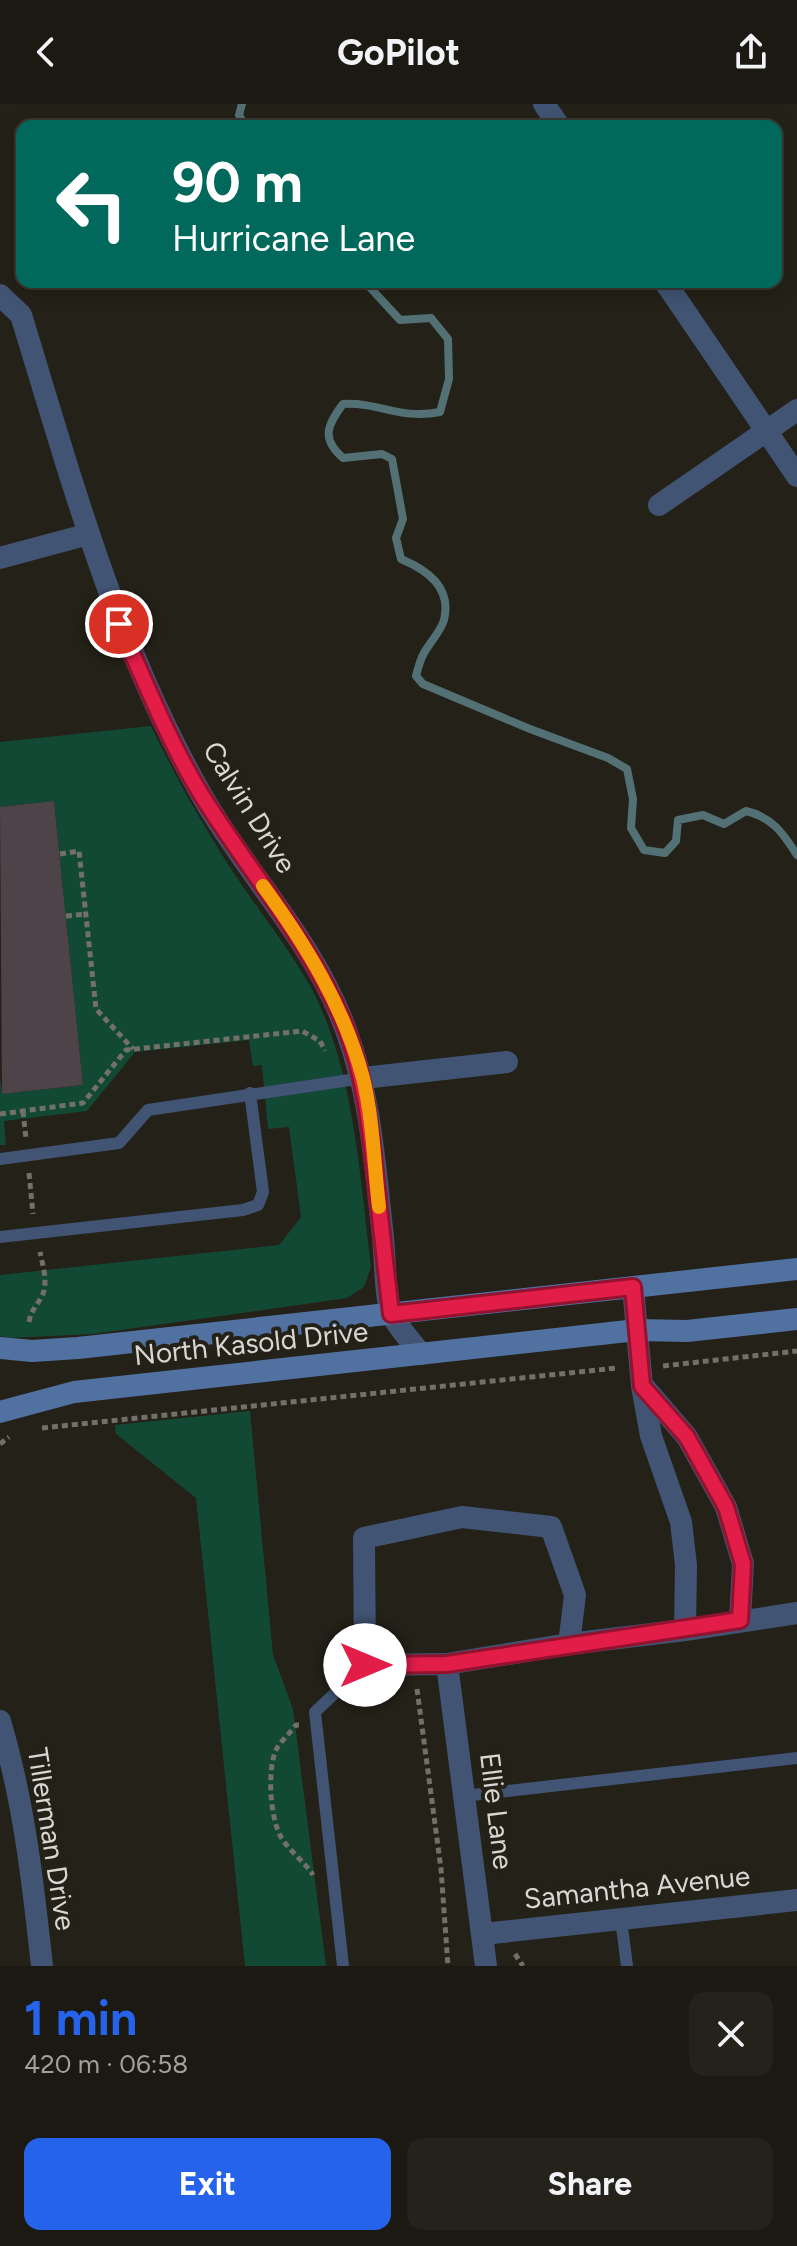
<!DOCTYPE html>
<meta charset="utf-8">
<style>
:root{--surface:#1b1912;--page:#24221b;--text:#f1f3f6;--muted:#a0a09f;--line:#393832;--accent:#2563eb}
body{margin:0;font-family:Figtree,sans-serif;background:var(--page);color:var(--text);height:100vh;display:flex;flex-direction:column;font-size:30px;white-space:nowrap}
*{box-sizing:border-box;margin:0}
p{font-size:26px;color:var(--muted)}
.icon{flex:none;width:44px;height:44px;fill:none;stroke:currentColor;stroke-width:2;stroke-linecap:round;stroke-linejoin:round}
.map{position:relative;height:1862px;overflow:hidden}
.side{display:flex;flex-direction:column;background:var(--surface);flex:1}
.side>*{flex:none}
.guide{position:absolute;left:16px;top:16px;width:766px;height:168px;border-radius:16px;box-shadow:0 4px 20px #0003,0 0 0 2px var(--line);background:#00695c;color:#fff;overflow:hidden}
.pin{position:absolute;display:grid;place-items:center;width:68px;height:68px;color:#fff;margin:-34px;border:4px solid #fff;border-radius:50%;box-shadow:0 2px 8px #0007}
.me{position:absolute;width:88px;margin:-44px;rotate:90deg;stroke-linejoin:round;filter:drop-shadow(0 0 6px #0008)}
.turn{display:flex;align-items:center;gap:28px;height:168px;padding:0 24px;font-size:36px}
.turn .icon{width:104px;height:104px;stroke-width:2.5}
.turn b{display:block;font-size:56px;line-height:68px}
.round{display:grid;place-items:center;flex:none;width:84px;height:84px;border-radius:16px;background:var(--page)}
.overview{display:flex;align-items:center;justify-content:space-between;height:136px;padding:0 24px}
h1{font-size:48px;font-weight:700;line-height:60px;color:var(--accent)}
.action{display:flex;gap:16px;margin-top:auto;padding:16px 24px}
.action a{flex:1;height:92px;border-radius:16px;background:var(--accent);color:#fff;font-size:32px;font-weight:700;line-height:92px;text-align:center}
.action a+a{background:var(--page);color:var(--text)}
header{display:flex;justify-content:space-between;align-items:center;height:104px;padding:0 24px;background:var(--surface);font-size:36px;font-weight:700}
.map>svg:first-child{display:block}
</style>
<header><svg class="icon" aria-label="back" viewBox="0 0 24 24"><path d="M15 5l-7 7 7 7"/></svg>GoPilot<svg class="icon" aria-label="share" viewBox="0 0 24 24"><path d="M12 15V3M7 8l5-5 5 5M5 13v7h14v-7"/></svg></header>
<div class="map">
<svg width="797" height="1862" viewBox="0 0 797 1862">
<rect width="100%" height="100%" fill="#242118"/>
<path fill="#124935" d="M 151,622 C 173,668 197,711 224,754 C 251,797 284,837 309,880 C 354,960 360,1074 371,1163 L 364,1183 L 347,1194 L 93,1230 L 10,1234 L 0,1232 L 0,1171 L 279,1141 L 301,1113 L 289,1023 L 268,1025 L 262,961 L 253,962 L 249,936 L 135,948 L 87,1007 L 4,1017 L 6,1041 L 0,1041 L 0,973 L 2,990 L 83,981 L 54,697 L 0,703 L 0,638 Z
M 250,1307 L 273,1551 L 293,1605 L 326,1862 L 245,1862 L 196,1394 L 116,1330 L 115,1321 Z"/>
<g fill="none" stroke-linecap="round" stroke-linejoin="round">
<path stroke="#537175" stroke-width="8" d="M 242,0 L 239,11 L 245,22
M 365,178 L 400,216 L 431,214 L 448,235 L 449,275 L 440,308 C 400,316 380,298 343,300 C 327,321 321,335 343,354 L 382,350 L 392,355 L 403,415 L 396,434 L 401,455 C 427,466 452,483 444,516 C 441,527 430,538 424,549 C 420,556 418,564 416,572 L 423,580 L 530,625 L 608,654 L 627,665 L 633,695 L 631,724 L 644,746 L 665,749 L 676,737 L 678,716 L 703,711 L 724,720 L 746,707 C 772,713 783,729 797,751"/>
</g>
<path fill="#4d4348" d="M 54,697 L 83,981 L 2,990 L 0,703 Z"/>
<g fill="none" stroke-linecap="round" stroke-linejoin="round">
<path stroke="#727068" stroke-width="5" stroke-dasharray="6 4" stroke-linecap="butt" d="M 60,750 L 79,747 L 96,905 L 133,945
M 66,812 L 86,810
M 23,1007 L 26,1035
M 0,1010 L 83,999 L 126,946 L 302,927 L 320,937 L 325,947
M 29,1069 L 33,1110
M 29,1218 C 31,1207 35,1204 41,1194 C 49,1180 43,1163 40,1148
M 663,1262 L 797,1247
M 42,1324 L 617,1264
M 0,1340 L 9,1333
M 417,1585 L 441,1765 L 448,1862
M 299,1621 L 296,1621 C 290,1629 280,1638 276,1646 C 267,1666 270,1714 281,1733 C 290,1748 304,1757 313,1771
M 515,1850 L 523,1862"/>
<path stroke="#415473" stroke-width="12" d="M 0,1055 L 119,1039 L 148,1006 L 363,974
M 0,1133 L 243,1106 L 258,1101 L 263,1088 L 250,989
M 464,1692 L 797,1654
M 621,1815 L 627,1862
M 343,1862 L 315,1608 L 365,1561"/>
<path stroke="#415473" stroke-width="22" d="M 544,0 L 559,22
M 665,178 L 797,372
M 0,191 L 21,211 C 71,374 116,541 201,690 C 247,771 314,837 346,926 C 371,993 375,1063 383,1133 C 385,1151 385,1197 392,1211 C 399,1225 412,1238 421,1250
M 659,401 L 797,306
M 0,454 L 89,430
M 363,974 L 507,958
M 633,1183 L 642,1282 L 651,1332 L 681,1418 L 686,1461 L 685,1526
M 643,1282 L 687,1333 L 726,1403 L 743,1460 L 740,1516
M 569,1540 L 575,1491 L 551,1423 L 462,1413 L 364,1434 L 365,1561 L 447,1560 L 569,1540 L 685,1526 L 797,1509
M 447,1560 L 486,1862
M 0,1617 C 24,1698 33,1779 42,1862
M 483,1830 L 797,1796"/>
<path stroke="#5171a1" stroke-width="22" d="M 0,1244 L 32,1247 L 78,1244 L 797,1165
M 0,1308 L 74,1288 L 637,1226 L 687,1227 L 797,1215"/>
</g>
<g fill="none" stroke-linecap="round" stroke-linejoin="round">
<defs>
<path id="route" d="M 119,520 C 146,579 170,641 204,695 C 252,771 311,839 345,922 C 365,972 370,1023 376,1077 C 381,1121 386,1165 391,1210 L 633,1183 L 642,1282 L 687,1333 L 726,1403 L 743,1460 L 740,1516 L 447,1560 L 365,1561"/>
</defs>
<use href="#route" stroke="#92132f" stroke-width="20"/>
<use href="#route" stroke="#e11d48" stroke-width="14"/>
<path stroke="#f59e0b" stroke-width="14" d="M 263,782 C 306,841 344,903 363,974 C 373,1015 374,1060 379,1103"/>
</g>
<g text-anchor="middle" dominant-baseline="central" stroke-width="8" stroke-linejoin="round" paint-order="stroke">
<g font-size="28" fill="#d9d7d1" stroke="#242118">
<text transform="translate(250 703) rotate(58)">Calvin Drive</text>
<text transform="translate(251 1239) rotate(-6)">North Kasold Drive</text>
<text transform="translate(497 1707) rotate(83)">Ellie Lane</text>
<text transform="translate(52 1735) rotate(81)">Tillerman Drive</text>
<text transform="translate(637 1783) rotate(-6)">Samantha Avenue</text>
</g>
</g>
</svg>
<div class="pin" style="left:119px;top:520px;background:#d93025"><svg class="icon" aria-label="arrive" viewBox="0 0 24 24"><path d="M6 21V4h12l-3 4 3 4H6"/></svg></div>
<svg class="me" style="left:365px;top:1561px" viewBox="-20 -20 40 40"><circle r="19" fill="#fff"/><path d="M0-13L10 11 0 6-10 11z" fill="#e11d48"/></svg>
<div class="guide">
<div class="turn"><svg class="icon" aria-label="left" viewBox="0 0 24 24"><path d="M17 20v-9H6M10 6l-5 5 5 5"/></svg><div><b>90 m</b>Hurricane Lane</div></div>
</div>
</div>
<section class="side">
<div class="overview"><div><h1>1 min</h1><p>420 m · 06:58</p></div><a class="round"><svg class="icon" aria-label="close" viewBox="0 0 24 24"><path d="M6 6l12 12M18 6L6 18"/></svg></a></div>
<div class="action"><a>Exit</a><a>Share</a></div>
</section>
